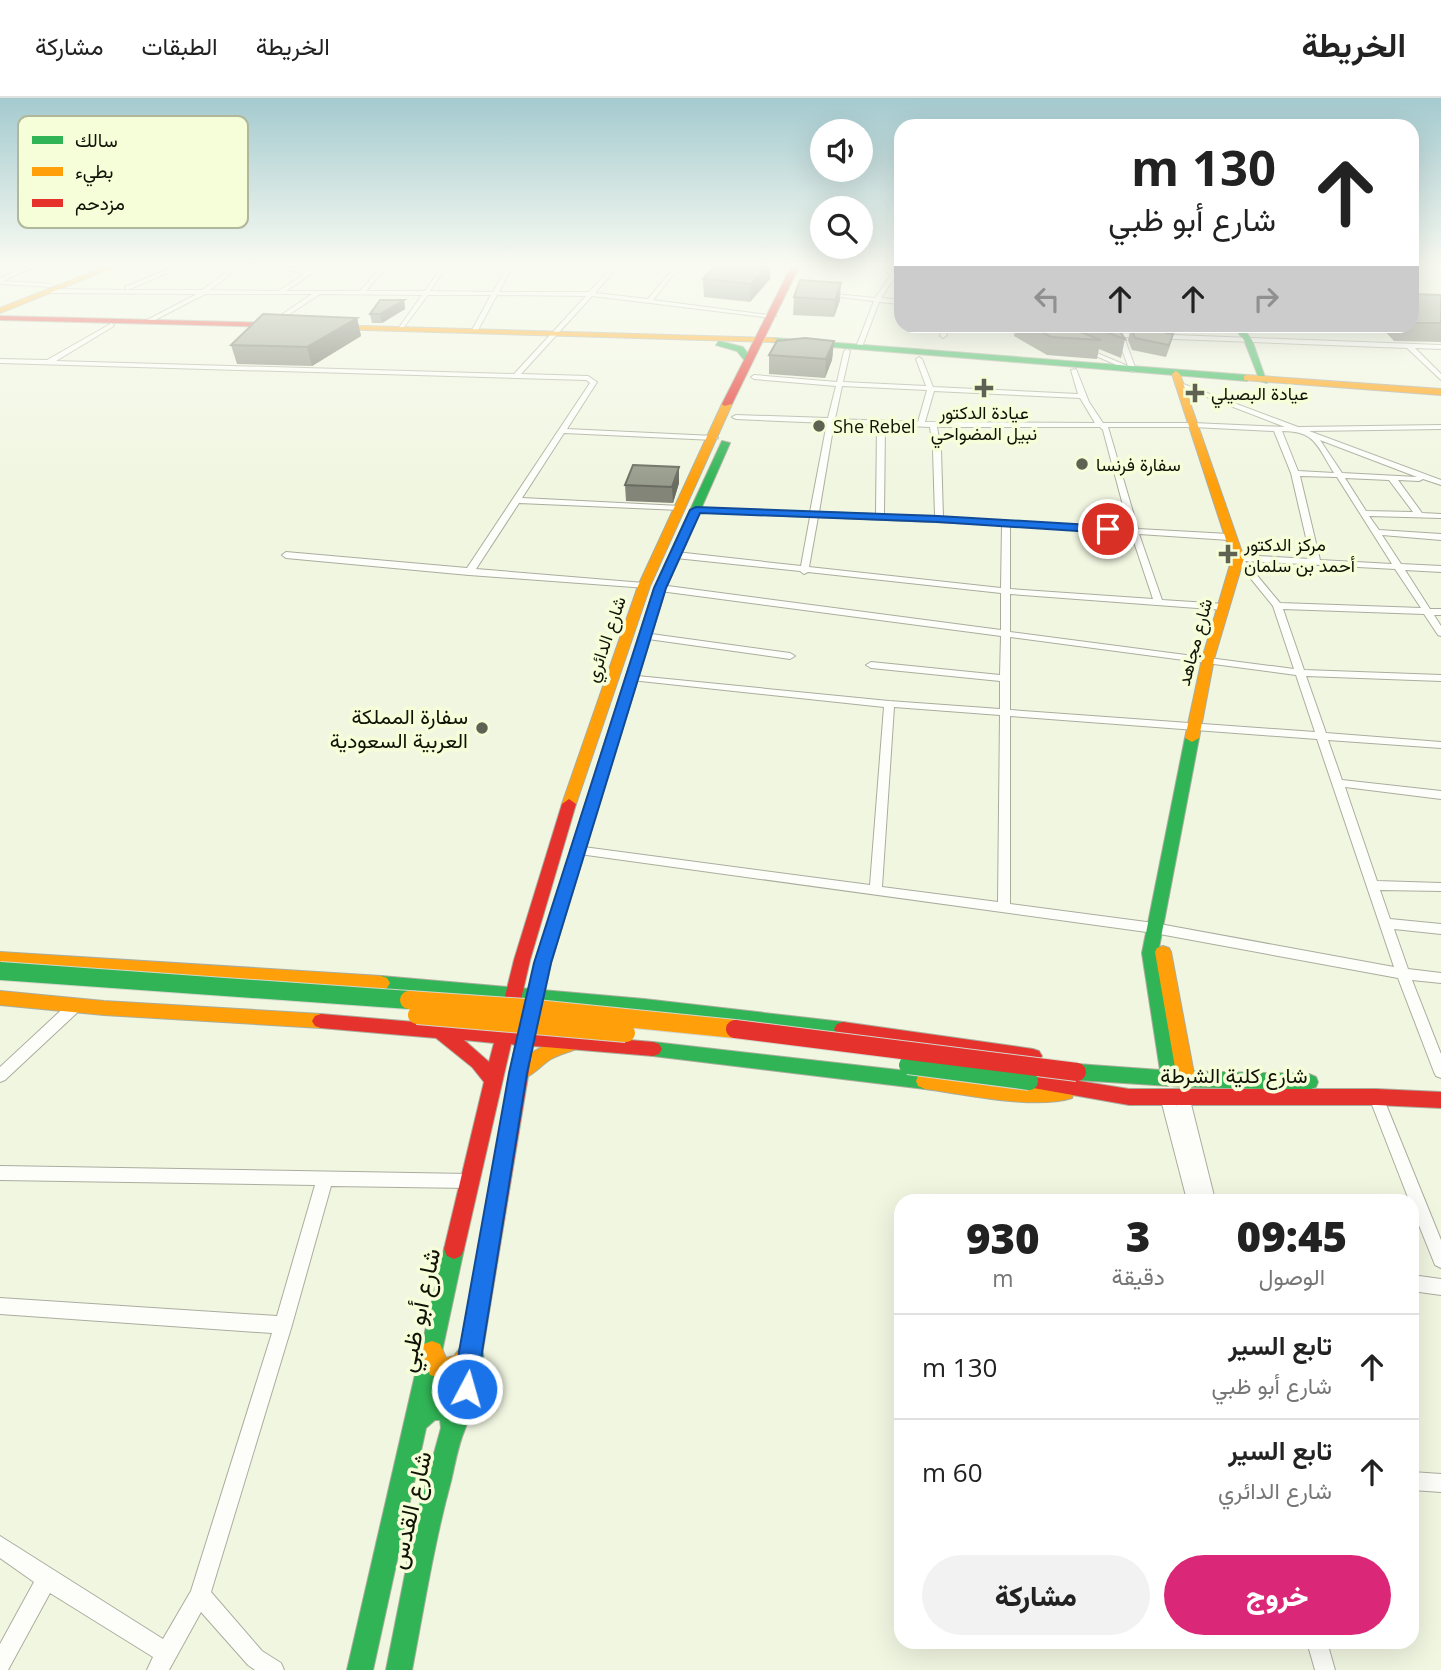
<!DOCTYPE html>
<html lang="ar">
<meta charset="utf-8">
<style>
:root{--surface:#fff;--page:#f2f2f2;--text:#222;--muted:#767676;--line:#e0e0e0;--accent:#db2777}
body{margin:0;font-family:"Open Sans",Vazirmatn,sans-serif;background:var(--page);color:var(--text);direction:rtl;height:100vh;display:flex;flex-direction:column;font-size:26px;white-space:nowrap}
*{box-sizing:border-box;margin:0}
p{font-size:23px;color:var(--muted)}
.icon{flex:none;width:38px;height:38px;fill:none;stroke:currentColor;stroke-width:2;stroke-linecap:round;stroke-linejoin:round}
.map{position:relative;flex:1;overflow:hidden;direction:ltr}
.details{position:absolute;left:894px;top:1096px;width:525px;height:455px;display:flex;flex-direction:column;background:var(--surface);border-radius:21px;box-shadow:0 7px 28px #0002;direction:rtl}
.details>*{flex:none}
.banner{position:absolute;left:894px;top:21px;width:525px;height:214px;border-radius:21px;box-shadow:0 7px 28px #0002;direction:rtl;background:#fff;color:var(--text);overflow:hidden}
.tools{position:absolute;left:810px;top:21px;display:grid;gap:14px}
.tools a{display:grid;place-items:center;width:63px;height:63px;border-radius:50%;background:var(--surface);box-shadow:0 7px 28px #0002;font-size:35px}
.pin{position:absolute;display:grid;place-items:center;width:60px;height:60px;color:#fff;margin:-30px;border:4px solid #fff;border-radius:50%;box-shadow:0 2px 7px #0007}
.me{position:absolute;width:77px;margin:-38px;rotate:6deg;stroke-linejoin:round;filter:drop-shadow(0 0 5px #0008)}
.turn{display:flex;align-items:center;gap:24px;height:147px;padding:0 28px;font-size:32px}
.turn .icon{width:91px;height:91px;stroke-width:2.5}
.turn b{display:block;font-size:49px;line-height:60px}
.lanes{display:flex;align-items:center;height:66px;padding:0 28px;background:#0003;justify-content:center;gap:35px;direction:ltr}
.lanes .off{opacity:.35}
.eta{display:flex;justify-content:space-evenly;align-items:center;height:119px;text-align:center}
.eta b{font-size:42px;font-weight:800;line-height:49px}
.button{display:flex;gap:14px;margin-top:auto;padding:14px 28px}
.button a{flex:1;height:80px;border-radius:42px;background:var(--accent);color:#fff;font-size:28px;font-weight:800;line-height:80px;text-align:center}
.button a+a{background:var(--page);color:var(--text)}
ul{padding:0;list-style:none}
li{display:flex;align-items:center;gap:21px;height:105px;padding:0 28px;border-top:2px solid var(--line)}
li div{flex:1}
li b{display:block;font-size:26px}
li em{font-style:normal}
header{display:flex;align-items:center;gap:42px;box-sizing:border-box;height:98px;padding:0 35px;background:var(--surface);border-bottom:2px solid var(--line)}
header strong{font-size:33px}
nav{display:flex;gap:38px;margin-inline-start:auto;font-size:24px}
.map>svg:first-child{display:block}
</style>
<header>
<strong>الخريطة</strong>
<nav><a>الخريطة</a><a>الطبقات</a><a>مشاركة</a></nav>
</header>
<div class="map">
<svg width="1441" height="1572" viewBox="0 0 1441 1572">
<rect width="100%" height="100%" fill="#f1f6e1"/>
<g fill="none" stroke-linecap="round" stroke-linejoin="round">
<defs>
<path id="street" d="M 31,167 L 38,167 L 3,183 L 51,186 L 53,189 L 0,186 L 0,180 Z
M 179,167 L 186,167 L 127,192 L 202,192 L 237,167 L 242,167 L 210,192 L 278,193 L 305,176 L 271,167 L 309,173 L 319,167 L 324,167 L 286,193 L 360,193 L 383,167 L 388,167 L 366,193 L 425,193 L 443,167 L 448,167 L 430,193 L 493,194 L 509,167 L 513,167 L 499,194 L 589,194 L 614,167 L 619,167 L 595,195 L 648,201 L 676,167 L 681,167 L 653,202 L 776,218 L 773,220 L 592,198 L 521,276 L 588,278 L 597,284 L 567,331 L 714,338 L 718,340 L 714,342 L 564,335 L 522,400 L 680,408 L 684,410 L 680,412 L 519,405 L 476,471 L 644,485 L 648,488 L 647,490 L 469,477 L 286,460 L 282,457 L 286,454 L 467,470 L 590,285 L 586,282 L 0,265 L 0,261 L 47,262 L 112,225 L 114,228 L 56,263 L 514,276 L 586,198 L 497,197 L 478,232 L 475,234 L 472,232 L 491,197 L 428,197 L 401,233 L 398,231 L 422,197 L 320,196 L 270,229 L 268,226 L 312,196 L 205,196 L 147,226 L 145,223 L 197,196 L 51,195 L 48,193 L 51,191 L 127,192 L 125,189 Z
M 878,167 L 883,167 L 901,179 L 901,183 L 895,179 L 881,200 L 901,202 L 901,206 L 879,204 L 862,249 L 859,251 L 856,249 L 874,203 L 822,197 L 825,195 L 875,200 L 891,177 Z
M 943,228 L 949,228 L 946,238 L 943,240 L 940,238 Z
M 1119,232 L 1122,235 L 1441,247 L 1441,251 L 1415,250 L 1441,276 L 1441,282 L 1407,250 L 1124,239 L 1136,272 L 1133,274 L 1082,252 L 1087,251 L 1128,268 L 1117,238 L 1104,236 L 1116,234 Z
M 847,251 L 850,253 L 843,284 L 926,288 L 916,261 L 919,259 L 922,261 L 933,289 L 1078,296 L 1071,272 L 1076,271 L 1089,304 L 1103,325 L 1193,325 L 1285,329 L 1176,287 L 1175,286 L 1178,284 L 1298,329 L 1441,327 L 1441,331 L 1309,333 L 1441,382 L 1441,387 L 1423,381 L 1419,383 L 1398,382 L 1422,415 L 1441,416 L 1441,420 L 1369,418 L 1379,432 L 1441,436 L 1441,442 L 1382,437 L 1401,466 L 1441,468 L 1441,474 L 1405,472 L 1430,511 L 1441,511 L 1441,517 L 1434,517 L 1441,528 L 1441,538 L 1438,537 L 1424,516 L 1283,511 L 1304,572 L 1441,577 L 1441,583 L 1306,578 L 1326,635 L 1441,644 L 1441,650 L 1328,642 L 1342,682 L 1441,693 L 1441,701 L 1345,689 L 1377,783 L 1441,785 L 1441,793 L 1380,792 L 1390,821 L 1441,826 L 1441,836 L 1394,831 L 1408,871 L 1441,875 L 1441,885 L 1412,882 L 1441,956 L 1441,980 L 1436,978 L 1434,974 L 1398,880 L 1154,835 L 572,755 L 570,752 L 572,749 L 576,748 L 870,787 L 884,609 L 631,582 L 627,581 L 627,577 L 889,603 L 1000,611 L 1000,583 L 871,570 L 866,567 L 871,564 L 1000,577 L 1001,538 L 660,493 L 655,490 L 660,487 L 1001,532 L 1001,495 L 808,474 L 804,476 L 800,473 L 676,460 L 672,457 L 676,454 L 801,468 L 810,419 L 696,414 L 692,412 L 696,410 L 810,414 L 827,325 L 736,321 L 732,319 L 736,317 L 828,320 L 836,288 L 754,281 L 751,279 L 754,277 L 837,284 L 844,253 ZM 842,288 L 927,292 L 918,324 L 835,321 ZM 934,293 L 1080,300 L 1095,325 L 925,324 ZM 834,325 L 877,327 L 876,416 L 819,414 ZM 885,327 L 930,329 L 933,352 L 935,418 L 884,417 ZM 937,329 L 1100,329 L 1103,332 L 1129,430 L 943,419 L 941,352 ZM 1108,329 L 1193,329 L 1274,333 L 1291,375 L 1311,461 L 1238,457 L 1234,460 L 1273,508 L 1294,571 L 1010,534 L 1010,496 L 1224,512 L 1229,509 L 1224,506 L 1162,502 L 1139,436 L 1229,442 L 1233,439 L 1229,436 L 1138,431 ZM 1282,333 C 1316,333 1317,348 1334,375 L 1298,373 ZM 1320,342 L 1417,379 L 1342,375 ZM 1300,378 L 1337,379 L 1392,466 L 1320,462 ZM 1345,380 L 1389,382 L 1413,414 L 1366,413 ZM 818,419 L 1002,427 L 1001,490 L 809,469 ZM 1010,428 L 1131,435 L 1153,501 L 1010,491 ZM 1245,463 L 1395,471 L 1421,510 L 1280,505 ZM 1010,539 L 1296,577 L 1315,634 L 1010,612 ZM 894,609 L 1000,617 L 998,804 L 882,789 ZM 1010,618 L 1317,641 L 1394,869 L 1154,825 L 1010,806 Z
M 644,535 L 790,555 L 795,558 L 790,561 L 641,540 L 641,536 Z
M 75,903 L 80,904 L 82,908 L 80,912 L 5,982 L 0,984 L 0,969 L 70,904 Z
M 1167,992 L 1172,994 L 1177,1009 L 1175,998 L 1177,994 L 1182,992 L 1187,994 L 1189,998 L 1215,1102 L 1187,1102 L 1160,998 L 1162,994 Z
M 1376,993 L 1381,995 L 1383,999 L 1441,1142 L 1441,1170 L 1435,1167 L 1433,1162 L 1412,1110 L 1412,1102 L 1409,1102 L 1369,999 L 1371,995 Z
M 0,1068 L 469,1076 L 474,1078 L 477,1083 L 474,1088 L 469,1090 L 331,1088 L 292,1227 L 211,1494 L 262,1553 L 281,1565 L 284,1572 L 255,1572 L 248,1567 L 201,1514 L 169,1572 L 147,1572 L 153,1559 L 50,1495 L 8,1572 L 0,1572 L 0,1546 L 34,1484 L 0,1460 L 0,1438 L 163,1541 L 191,1493 L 272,1235 L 0,1216 L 0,1200 L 277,1218 L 315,1087 L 0,1082 Z
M 1412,1177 L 1441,1181 L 1441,1197 L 1412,1193 Z
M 1412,1374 L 1441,1376 L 1441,1394 L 1412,1392 Z
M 1307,1544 L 1327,1544 L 1335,1572 L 1315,1572 Z"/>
<path id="fast" d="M 1233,228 L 1241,228 L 1252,242 L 1267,285 L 1260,283 L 1244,242 Z
M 774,240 L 1247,277 L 1251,280 L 1247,283 L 771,244 Z
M 719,243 L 743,249 L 752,261 L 745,263 L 737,253 L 716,247 Z
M 722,343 L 730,345 L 666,490 L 598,710 L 591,715 L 586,713 L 584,710 L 654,490 Z
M 1192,636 L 1199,640 L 1158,855 L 1179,973 L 1309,976 L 1316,979 L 1318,984 L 1316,989 L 1309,992 L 1186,989 L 1077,982 L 1070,979 L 1068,974 L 1070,969 L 1077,966 L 1160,972 L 1142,855 L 1185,640 Z
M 381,878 L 644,901 L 843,924 L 849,926 L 852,931 L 849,936 L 843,938 L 644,915 L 381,892 L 375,890 L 372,885 L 375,880 Z
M 653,944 L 925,975 L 932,978 L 934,983 L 932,988 L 925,991 L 653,958 L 647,956 L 644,951 L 647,946 Z
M 454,1141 L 461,1144 L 464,1151 L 432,1300 L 453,1302 L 464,1243 L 472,1240 L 480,1243 C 491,1270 474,1306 465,1331 C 458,1347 455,1366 451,1383 C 434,1445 424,1509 412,1572 L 386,1572 L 416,1421 L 441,1330 L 440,1322 L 435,1322 L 426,1330 L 373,1572 L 347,1572 L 444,1151 L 447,1144 Z"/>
<path id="slow" d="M 110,167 L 119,167 L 0,215 L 0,210 Z
M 329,227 L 774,240 L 778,242 L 774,244 L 332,231 Z
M 1176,273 L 1180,276 L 1244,460 L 1214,561 L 1199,640 L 1192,644 L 1185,640 L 1202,561 L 1232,460 L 1172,276 Z
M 1247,277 L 1441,291 L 1441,297 L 1244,282 L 1244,278 Z
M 727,303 L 732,306 L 650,488 L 576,706 L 574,709 L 564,709 L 562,706 L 638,488 L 722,306 Z
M 1163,848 L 1169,850 L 1171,854 L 1195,981 L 1193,986 L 1186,989 L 1179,986 L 1177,981 L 1155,854 L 1157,850 Z
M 0,854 L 381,878 L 387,880 L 390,885 L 387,890 L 381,892 L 0,866 Z
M 0,893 L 104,903 L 321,916 L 327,918 L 330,923 L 327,928 L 321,930 L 104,917 L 0,907 Z
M 572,938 L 578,940 L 581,945 L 578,950 C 570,954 559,956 551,961 C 539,968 527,986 511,980 L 509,975 C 518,956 553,944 572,938 Z
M 925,975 L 1027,988 L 1065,986 L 1072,988 L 1074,994 L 1072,1000 C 1035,1012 964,996 925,991 L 918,988 L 916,983 L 918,978 Z
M 432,1243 L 440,1246 L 446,1260 L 454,1258 L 463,1246 L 471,1243 L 479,1246 L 482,1254 L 469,1276 L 446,1282 L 430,1277 L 421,1254 L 424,1246 Z"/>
<path id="jam" d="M 792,167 L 800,167 L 732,306 L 724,308 L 722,306 Z
M 0,218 L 279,225 L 283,227 L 279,229 L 0,222 Z
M 569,701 L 576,706 L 530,862 L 514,932 L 519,932 L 535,865 L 584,710 L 591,705 L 598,710 L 551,865 L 536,934 L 653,944 L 659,946 L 662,951 L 659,956 L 653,958 L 533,948 L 483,1251 L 480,1259 L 472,1262 L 464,1259 L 461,1251 L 515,947 L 511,946 L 464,1151 L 461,1158 L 454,1161 L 447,1158 L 444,1151 L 484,984 L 472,969 L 436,940 L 321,930 L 315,928 L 312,923 L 315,918 L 321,916 L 497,931 L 514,862 L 562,706 ZM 464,942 L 494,945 L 489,964 Z
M 843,924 L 1033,951 L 1039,953 L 1042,958 L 1039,963 L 1033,965 L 843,938 L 837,936 L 834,931 L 837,926 Z
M 1029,975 L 1129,991 L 1376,991 L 1441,994 L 1441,1010 L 1376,1007 L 1129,1007 L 1022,988 L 1020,983 L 1022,978 Z"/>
</defs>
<use href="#street" stroke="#aaad9e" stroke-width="2"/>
<use href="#fast" stroke="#aaad9e" stroke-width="2"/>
<use href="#slow" stroke="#aaad9e" stroke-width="2"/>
<use href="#jam" stroke="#aaad9e" stroke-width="2"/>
<use href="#street" fill="#fdfefa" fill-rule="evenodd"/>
<use href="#fast" fill="#30b455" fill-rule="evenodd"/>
<use href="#slow" fill="#ff9f0a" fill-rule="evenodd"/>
<use href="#jam" fill="#e5322d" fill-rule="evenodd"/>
<defs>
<path id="fast-bridge" d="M 0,873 L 409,902
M 908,967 L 1029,983"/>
<path id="slow-bridge" d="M 409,902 L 526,910 L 735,931
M 417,917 L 626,935"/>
<path id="jam-bridge" d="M 735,931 L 1077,974"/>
</defs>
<use href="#fast-bridge" stroke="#d4d6cc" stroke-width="20" stroke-linecap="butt"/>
<use href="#slow-bridge" stroke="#d4d6cc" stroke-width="20" stroke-linecap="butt"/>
<use href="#jam-bridge" stroke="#d4d6cc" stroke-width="20" stroke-linecap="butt"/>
<use href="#fast-bridge" stroke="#30b455" stroke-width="18"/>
<use href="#slow-bridge" stroke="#ff9f0a" stroke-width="18"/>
<use href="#jam-bridge" stroke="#e5322d" stroke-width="18"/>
</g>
<path fill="#828578" d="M 703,181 L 770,181 L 750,204 L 704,199 Z
M 1412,196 L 1441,197 L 1441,244 L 1394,243 L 1380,228 L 1412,228 Z
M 794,199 L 840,202 L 834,219 L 793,217 Z
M 404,202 L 405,211 L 382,225 L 372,225 L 370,216 Z
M 357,220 L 361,238 L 312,268 L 237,266 L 231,247 Z
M 1016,228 L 1065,228 L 1070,230 L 1071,228 L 1122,228 L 1123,231 L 1122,236 L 1125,241 L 1121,260 L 1099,251 L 1097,261 L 1047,257 L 1014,238 Z
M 1131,230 L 1166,235 L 1170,248 L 1166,259 L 1132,252 L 1128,242 Z
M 834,243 L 832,262 L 825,280 L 769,276 L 769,257 Z
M 679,369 L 679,385 L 673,405 L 626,403 L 625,387 Z"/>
<path fill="#6a6c61" d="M 768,167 L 770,167 L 770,181 L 750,204 L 751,186 Z
M 841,185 L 840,202 L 834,219 L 835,202 Z
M 404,202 L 405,211 L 382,225 L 380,216 Z
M 357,220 L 361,238 L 312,268 L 307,249 Z
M 834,243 L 832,262 L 825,280 L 826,261 Z
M 679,369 L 679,385 L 673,405 L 672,389 Z"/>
<path fill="#979b8b" stroke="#6a6c61" stroke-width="2" d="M 716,167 L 768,167 L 751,186 L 703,181 Z
M 800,182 L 841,185 L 835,202 L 794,199 Z
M 1412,196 L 1441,197 L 1441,225 L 1412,225 Z
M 380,202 L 404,202 L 380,216 L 370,216 Z
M 263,216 L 357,220 L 307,249 L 231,247 Z
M 1031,228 L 1065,228 L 1101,242 L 1051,239 Z
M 1089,228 L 1122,228 L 1123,231 L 1118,230 L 1125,241 Z
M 1131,230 L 1167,231 L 1166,235 L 1173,236 L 1169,247 L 1135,240 Z
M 805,240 L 834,243 L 826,261 L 769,257 L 777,243 Z
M 633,367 L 679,369 L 672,389 L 625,387 Z"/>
<linearGradient id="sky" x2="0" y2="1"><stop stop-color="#a4cacf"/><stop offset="0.43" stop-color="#f9fbf2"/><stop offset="1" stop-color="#f9fbf2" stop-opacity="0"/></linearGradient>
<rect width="1441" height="387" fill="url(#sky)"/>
<path fill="#1a73e8" stroke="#114b97" stroke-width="2" d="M 696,409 L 938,418 L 1108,428 L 1114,431 L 1108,435 L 938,424 L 700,415 L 666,490 L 551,865 L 527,975 L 482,1254 L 478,1291 L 475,1299 L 467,1302 L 459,1299 L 455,1291 L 459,1254 L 509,975 L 534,865 L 654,490 L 690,412 Z"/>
<g fill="#5f6253" stroke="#f6fed9" stroke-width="2.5">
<path d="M980.5 279.5h7v7h7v7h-7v7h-7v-7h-7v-7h7z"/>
<path d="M1191.5 284.5h7v7h7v7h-7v7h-7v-7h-7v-7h7z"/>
<circle cx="819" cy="328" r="7"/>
<circle cx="1082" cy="366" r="7"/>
<path d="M1224.5 445.5h7v7h7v7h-7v7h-7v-7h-7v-7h7z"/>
<circle cx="482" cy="630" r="7"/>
</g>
<g text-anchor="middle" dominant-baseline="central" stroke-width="7" stroke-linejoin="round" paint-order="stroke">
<g font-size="18" fill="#101206" stroke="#f6fed9" text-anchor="start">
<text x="1211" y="295">عيادة البصيلي</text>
<text x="984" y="314" text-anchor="middle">عيادة الدكتور<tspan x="984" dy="21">نبيل المضواحي</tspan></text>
<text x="833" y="328">She Rebel</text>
<text x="1096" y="366">سفارة فرنسا</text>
<text x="1244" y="446">مركز الدكتور<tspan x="1244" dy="21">أحمد بن سلمان</tspan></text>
</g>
<g font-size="18" fill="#101206" stroke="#f6fed9">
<text transform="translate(605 541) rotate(-71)">شارع الدائري</text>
<text transform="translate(1194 544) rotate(-75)">شارع مجاهد</text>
</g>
<g font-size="21" fill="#101206" stroke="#f6fed9" text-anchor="end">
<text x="468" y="618">سفارة المملكة<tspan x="468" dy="24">العربية السعودية</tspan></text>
</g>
<g font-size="21" fill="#101206" stroke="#f6fed9">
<text x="1234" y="977">شارع كلية الشرطة</text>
</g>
<g font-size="24" fill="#101206" stroke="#f6fed9">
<text transform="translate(418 1212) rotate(-78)">شارع أبو ظبي</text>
<text transform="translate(409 1412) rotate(-77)">شارع القدس</text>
</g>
</g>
<rect x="18" y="18" width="230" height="112" rx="10" fill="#f6fed9" stroke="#b1b79a" stroke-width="2"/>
<rect x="32" y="38" width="31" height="8" fill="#30b455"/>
<rect x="32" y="69" width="31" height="9" fill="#ff9f0a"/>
<rect x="32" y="101" width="31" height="8" fill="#e5322d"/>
<g font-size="19" fill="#101206">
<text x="75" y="49">سالك</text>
<text x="75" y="80">بطيء</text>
<text x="75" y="112">مزدحم</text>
</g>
</svg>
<div class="tools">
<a><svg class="icon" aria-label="sound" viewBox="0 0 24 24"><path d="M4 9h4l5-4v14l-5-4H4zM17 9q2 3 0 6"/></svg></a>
<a><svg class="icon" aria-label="search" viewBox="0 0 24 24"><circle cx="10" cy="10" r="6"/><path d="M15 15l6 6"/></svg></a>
</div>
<div class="pin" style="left:1108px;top:431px;background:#d93025"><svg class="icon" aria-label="arrive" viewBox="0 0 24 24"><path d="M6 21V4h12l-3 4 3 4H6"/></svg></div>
<svg class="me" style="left:467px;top:1291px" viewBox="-20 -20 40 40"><circle r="17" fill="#1a73e8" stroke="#fff" stroke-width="3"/><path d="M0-11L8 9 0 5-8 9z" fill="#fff"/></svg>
<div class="banner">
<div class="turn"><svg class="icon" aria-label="ahead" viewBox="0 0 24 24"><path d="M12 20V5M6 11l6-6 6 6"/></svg><div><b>130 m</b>شارع أبو ظبي</div></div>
<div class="lanes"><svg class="icon off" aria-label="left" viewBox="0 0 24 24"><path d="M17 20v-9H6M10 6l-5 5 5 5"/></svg><svg class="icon" aria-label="ahead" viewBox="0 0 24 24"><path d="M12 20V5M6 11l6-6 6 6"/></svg><svg class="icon" aria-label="ahead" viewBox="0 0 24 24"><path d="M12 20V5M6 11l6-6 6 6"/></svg><svg class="icon off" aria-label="right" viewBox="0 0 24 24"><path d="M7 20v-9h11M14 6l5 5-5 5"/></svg></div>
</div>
<section class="details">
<div class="eta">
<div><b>09:45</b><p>الوصول</p></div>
<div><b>3</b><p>دقيقة</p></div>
<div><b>930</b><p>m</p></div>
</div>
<ul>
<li><svg class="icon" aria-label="ahead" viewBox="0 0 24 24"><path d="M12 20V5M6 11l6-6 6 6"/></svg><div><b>تابع السير</b><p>شارع أبو ظبي</p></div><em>130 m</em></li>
<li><svg class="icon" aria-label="ahead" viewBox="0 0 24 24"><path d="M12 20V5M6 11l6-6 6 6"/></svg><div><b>تابع السير</b><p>شارع الدائري</p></div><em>60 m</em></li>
</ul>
<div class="button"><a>خروج</a><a>مشاركة</a></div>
</section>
</div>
